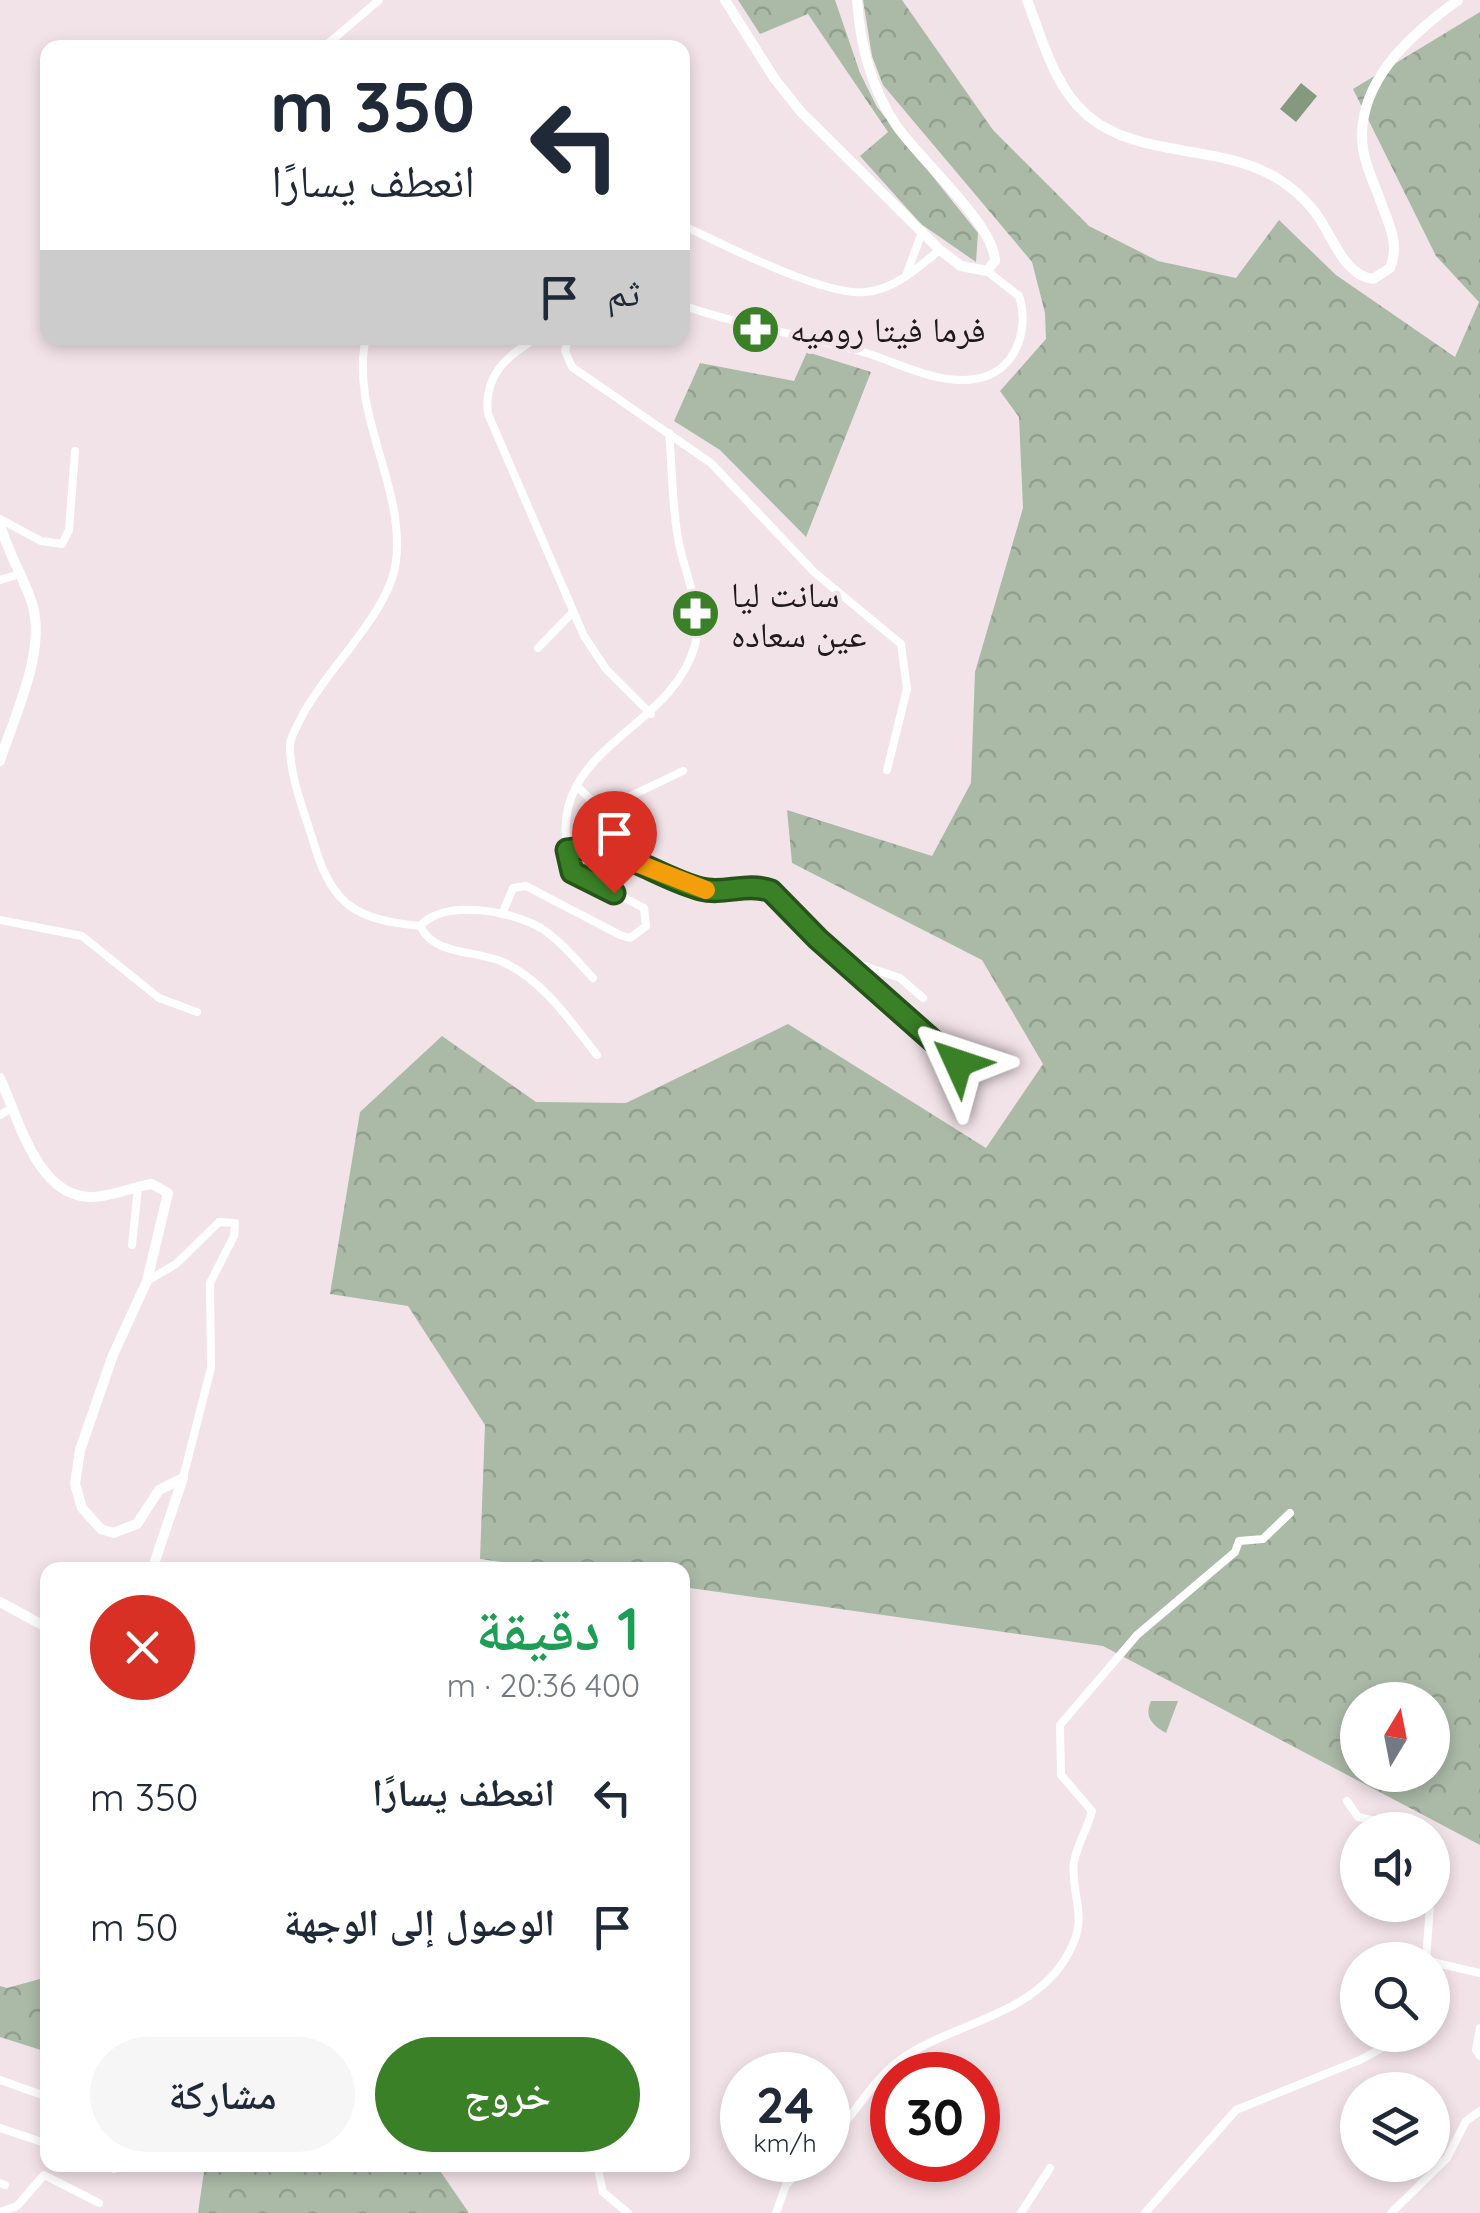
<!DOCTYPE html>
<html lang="ar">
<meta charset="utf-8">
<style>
:root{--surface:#fff;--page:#f6f6f7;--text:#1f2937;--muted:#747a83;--accent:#398026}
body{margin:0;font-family:Quicksand,"Noto Naskh Arabic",sans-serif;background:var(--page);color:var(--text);direction:rtl;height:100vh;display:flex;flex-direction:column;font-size:38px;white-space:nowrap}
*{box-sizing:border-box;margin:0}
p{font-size:32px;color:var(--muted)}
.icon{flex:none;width:55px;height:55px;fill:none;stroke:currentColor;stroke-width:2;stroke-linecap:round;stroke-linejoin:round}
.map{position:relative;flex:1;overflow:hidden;direction:ltr}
.drawer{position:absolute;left:40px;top:1562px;width:650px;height:610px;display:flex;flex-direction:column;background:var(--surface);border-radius:20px;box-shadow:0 5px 15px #0003;direction:rtl}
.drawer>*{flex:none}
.banner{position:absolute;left:40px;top:40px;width:650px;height:305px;border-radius:20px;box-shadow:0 5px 15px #0003;direction:rtl;background:#fff;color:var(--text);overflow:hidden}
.needle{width:65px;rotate:10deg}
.tools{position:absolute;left:1340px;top:1682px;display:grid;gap:20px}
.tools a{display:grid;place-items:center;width:110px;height:110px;border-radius:50%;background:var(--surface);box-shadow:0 5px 15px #0003;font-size:50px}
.speed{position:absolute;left:720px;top:2052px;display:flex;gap:20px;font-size:50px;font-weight:700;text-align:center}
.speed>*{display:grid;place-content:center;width:130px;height:130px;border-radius:50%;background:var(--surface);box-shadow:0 5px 15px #0003;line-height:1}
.speed small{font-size:25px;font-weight:400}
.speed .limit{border:15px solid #d22;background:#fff;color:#111}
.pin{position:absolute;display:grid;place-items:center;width:85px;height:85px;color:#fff;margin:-102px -42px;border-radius:50% 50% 50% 0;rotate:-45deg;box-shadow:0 0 10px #0007}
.pin .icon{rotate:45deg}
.me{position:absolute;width:110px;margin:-55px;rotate:312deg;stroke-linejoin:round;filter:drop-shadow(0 0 8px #0008)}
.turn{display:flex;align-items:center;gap:35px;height:210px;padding:0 50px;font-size:45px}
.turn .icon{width:130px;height:130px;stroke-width:2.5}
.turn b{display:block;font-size:70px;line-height:85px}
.then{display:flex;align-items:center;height:95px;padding:0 50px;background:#0003;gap:20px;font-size:38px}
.round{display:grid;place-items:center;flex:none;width:105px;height:105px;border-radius:52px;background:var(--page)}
.head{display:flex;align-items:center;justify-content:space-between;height:170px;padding:0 50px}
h1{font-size:60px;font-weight:600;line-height:75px;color:#1e9e55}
.primary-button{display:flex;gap:20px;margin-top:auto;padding:20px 50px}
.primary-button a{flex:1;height:115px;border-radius:60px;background:var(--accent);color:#fff;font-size:40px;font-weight:600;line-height:115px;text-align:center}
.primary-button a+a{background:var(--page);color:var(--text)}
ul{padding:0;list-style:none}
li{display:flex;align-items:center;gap:30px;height:130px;padding:0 50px}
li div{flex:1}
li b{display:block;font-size:38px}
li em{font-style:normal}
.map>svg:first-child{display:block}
</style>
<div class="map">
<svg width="1480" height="2213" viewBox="0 0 1480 2213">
<defs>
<pattern id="forest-crowns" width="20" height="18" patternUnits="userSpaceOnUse" patternTransform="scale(2.5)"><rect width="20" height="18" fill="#aabaa7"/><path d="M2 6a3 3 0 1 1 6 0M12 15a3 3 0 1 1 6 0" fill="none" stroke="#929f8f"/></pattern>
</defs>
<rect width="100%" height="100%" fill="#f2e3e8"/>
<path fill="#aabaa7" d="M 1151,1701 L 1178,1701 L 1166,1733 C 1152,1725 1144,1717 1151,1701 Z"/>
<path fill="url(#forest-crowns)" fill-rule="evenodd" d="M 738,0 L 835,0 L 860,73 L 877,107 L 978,233 L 976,262 L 921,224 L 860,156 L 888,132 L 808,14 L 760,34 Z
M 863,0 L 902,0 L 993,130 L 1089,226 L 1158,261 L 1236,278 L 1279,220 L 1336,275 L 1455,357 L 1479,302 L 1436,256 L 1353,89 L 1480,12 L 1480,1845 L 1103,1646 L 683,1587 L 682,1570 L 559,1570 L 480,1559 L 485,1425 L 408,1306 L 330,1294 L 360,1112 L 442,1036 L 536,1102 L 626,1103 L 788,1024 L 986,1148 L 1043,1064 L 982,960 L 792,863 L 787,810 L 932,856 L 971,783 L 975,672 L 1023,508 L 1019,417 L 1000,391 L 1046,339 L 1045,313 L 1032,262 L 883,85 L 872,56 ZM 1358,1700 L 1432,1700 L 1432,1775 L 1358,1775 Z
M 807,352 L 871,372 L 806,537 L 720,450 L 674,421 L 700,363 L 794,381 Z
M 47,1977 L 47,2052 L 0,2037 L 0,1986 L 7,1988 Z
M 205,2165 L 436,2165 L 469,2213 L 198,2213 Z"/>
<path fill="#84997e" d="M 1301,83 L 1317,96 L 1296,122 L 1280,109 Z"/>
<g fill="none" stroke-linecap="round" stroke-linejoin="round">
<path stroke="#fff" stroke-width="8" d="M 323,48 L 379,0
M 682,225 C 722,244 825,297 866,292 C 896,289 918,267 940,250
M 907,273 L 922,232
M 682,305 C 741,326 803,335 863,352 C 900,363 936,385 975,379 C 1016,373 1030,329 1019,296 L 987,271
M 366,338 C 349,412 405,485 396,561 C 390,613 326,669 302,716 C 298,725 291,735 290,744 C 289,777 306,816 315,847 C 333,908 360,920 420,926 C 445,898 512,911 541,928 C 561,941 577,961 593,978
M 537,338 C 507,355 483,376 488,414 L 584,636 L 606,669 L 651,714
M 568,338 L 565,351 L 572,367 L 711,463 L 814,572 L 901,644 L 907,689 L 887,770
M 0,519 L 41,541 L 62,544 L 69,530 L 75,451
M 0,580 L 16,575
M 538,648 L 572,613
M 578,787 L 601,810 L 683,771
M 567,850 C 612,840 657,878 701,889 C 724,895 747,882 771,891 L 840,958 L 900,978 L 923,998
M 502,914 L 513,888 L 526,886 L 620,935 L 630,938 L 646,926 L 644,908 L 573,872 C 532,748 670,737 695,645 C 705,610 681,567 677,532 C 672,500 672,466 669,433
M 0,920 L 82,936 L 159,998 L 197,1012
M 420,926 C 436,957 474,949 503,962 C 544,981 570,1021 597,1055
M 849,962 L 856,974 L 958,1063
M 0,1115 L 13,1107
M 132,1245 L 138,1187
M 147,1281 L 176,1264 L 219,1222 L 235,1223 L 234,1236 L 210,1283 L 211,1368 L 183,1478
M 46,1707 L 48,1708
M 1347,1801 L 1358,1817 L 1415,1830
M 1426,1960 L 1430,1905
M 1432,1962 L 1480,1973
M 1480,2028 L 1476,2050 L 1480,2056
M 0,2080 L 48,2097
M 0,2128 L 48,2144
M 828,2142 C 854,2116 873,2078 904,2057 C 960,2020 1043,2014 1073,1944 C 1087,1914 1070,1891 1074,1862 C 1077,1844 1088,1828 1092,1811 L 1061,1775 L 1060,1725 L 1137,1635 L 1235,1552 L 1239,1541 L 1263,1539 L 1290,1513
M 105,2165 L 114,2169
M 597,2165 L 603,2192 L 628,2213
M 0,2183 L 5,2185
M 0,2212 L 17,2206 L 44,2175 L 99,2203
M 776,2213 L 786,2185 L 809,2160
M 1021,2213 L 1050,2168
M 1145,2213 L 1236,2110 L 1360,2060 L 1406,2035
M 1391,2213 L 1447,2158 L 1466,2121 L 1480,2111"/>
<path stroke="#fff" stroke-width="10" d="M 725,0 L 774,78 L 801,112 L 940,250 L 961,266 L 987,271 L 995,261 C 994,224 919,159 896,125 C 871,88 860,44 857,0
M 1027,0 C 1042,38 1054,87 1087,115 C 1138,159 1217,143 1275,177 C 1290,186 1304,198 1315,212 C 1331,233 1344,276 1373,279 L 1390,268 C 1399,247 1391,228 1383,208 C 1377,189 1366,169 1363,149 C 1354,84 1410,35 1458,0
M 0,524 C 8,553 23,576 32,603 C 47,651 14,716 0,761
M 0,1078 C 18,1117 37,1197 91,1197 C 111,1197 132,1187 152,1184 L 168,1193 L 147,1281 L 113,1355 L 80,1450 L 75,1484 L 82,1508 L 101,1529 L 113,1533 L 137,1524 L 159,1490 L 183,1478
M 152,1570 L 183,1478
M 0,1602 L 48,1628"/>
</g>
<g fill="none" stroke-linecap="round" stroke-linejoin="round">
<defs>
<path id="route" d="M 614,893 L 572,872 L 567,850 C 613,840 657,878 701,889 C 724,895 747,882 771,891 L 818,939 L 958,1063"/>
</defs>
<use href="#route" stroke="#255319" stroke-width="25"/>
<use href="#route" stroke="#398026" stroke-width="18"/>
<path stroke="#f59e0b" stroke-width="18" d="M 606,851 L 706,890"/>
</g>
<defs>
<symbol id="pharmacy-disc" viewBox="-11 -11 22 22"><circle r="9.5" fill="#398026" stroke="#f2e3e8"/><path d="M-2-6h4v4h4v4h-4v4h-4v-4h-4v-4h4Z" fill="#fff"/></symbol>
</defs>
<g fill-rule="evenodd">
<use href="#pharmacy-disc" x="728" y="302" width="55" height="55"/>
<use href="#pharmacy-disc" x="668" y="586" width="55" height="55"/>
</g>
<g text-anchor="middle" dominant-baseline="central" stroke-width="9" stroke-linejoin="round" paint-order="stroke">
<g font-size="35" fill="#1e191b" stroke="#f2e3e8" text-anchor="start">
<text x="790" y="329">فرما فيتا روميه</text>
<text x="731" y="594">سانت ليا<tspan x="731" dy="40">عين سعاده</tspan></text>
</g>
</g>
</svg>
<div class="tools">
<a><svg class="needle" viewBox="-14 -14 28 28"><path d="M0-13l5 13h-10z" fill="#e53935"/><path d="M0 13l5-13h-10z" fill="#747a83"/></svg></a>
<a><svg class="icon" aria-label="sound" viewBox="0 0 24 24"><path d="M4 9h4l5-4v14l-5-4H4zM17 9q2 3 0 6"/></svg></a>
<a><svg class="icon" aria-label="search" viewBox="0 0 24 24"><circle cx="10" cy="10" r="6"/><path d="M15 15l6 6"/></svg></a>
<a><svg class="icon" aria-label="layers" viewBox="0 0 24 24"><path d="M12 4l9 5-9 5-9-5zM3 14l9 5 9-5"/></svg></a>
</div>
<div class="speed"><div>24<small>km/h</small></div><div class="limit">30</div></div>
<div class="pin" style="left:614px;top:893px;background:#d93025"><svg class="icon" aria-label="arrive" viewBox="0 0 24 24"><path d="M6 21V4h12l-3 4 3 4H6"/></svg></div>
<svg class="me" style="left:958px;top:1063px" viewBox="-20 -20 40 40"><path d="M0-17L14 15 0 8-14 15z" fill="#398026" stroke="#fff" stroke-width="4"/></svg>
<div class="banner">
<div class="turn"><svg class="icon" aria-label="left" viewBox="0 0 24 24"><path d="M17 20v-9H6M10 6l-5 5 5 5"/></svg><div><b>350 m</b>انعطف يسارًا</div></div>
<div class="then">ثم<svg class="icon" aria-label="arrive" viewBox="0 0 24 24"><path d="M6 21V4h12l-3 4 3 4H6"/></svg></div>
</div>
<section class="drawer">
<div class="head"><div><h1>1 دقيقة</h1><p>400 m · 20:36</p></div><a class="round" style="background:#d93025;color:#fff"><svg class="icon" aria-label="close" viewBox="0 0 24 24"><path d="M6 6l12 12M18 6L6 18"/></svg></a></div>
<ul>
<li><svg class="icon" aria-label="left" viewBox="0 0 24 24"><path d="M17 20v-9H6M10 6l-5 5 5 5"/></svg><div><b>انعطف يسارًا</b></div><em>350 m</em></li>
<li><svg class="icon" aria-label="arrive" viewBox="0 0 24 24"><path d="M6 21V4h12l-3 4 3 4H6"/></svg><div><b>الوصول إلى الوجهة</b></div><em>50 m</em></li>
</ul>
<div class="primary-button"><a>خروج</a><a>مشاركة</a></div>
</section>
</div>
